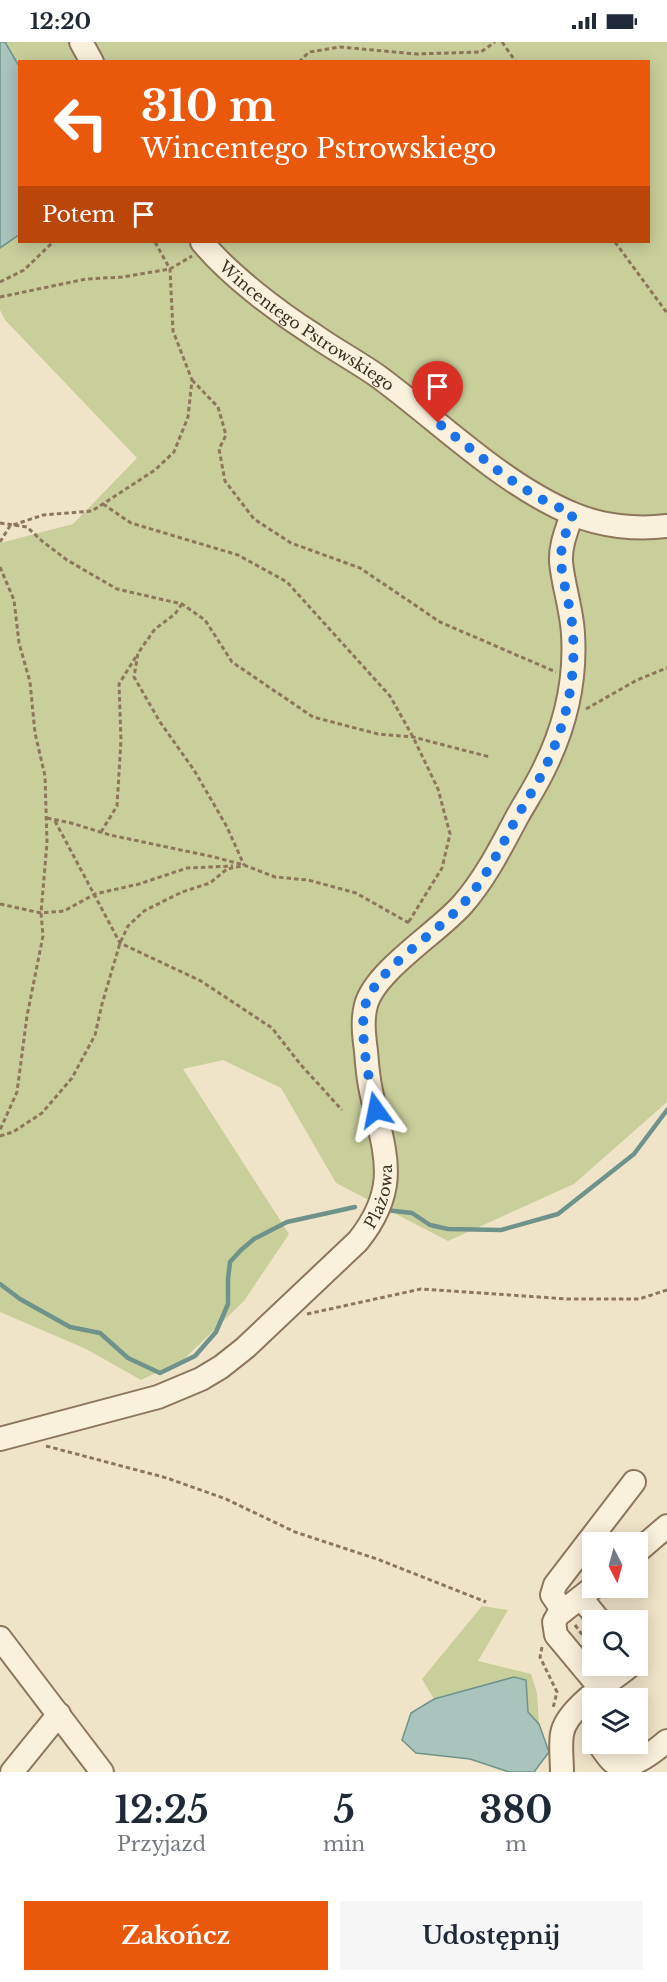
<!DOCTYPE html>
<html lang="pl">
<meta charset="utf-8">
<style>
:root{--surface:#fff;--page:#f6f6f7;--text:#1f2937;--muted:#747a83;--accent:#ea580c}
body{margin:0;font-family:"Libre Baskerville",serif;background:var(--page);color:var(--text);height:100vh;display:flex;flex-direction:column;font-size:22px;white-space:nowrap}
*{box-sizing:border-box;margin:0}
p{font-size:20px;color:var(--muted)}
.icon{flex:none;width:33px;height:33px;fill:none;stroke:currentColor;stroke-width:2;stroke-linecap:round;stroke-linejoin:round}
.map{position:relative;height:1730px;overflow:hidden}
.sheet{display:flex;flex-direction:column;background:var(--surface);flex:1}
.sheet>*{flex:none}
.hud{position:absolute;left:18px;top:18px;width:632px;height:183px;border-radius:0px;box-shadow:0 3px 15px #0003;background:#ea580c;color:#fff;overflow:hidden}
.needle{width:39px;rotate:174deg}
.tools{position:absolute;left:582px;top:1490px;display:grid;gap:12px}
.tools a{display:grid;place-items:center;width:66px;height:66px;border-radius:0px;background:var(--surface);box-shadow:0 3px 15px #0003;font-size:30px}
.pin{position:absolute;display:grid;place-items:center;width:51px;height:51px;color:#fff;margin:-62px -26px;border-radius:50% 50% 50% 0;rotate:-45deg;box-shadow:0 0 6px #0007}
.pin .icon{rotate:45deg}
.me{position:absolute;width:66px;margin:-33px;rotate:348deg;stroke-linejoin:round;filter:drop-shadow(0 0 4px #0008)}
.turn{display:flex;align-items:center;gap:21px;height:126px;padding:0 24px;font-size:27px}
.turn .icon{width:78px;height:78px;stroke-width:2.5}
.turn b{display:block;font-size:42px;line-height:51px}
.then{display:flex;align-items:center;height:57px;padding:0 24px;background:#0003;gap:12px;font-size:22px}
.eta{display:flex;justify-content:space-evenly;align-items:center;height:102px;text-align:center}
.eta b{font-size:36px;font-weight:700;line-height:42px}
.primary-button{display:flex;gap:12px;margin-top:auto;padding:12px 24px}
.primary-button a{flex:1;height:69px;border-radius:0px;background:var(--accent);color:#fff;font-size:24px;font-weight:700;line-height:69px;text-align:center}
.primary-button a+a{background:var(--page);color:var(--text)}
.status{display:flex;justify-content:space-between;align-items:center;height:42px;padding:0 30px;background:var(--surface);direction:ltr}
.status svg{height:16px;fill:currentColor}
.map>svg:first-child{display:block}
</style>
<div class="status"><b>12:20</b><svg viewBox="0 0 49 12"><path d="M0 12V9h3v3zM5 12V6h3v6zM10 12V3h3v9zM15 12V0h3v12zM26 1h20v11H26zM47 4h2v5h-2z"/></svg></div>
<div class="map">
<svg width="667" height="1730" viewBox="0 0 667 1730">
<rect width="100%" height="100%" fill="#f0e4c8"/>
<path fill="#c9cf9b" d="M 5,0 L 667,0 L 667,1060 L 574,1142 L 448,1199 L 336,1141 L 281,1046 L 223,1018 L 183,1027 L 289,1192 L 244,1259 L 182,1319 L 141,1338 L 86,1307 L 0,1270 L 0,501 L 73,482 L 137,416 L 5,278 L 0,268 L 0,206 L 19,192 L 20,200 L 648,200 L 648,20 L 20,20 L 19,24 Z
M 482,1564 L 508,1568 L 478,1619 L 531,1632 L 537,1651 L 539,1682 L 528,1670 L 514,1635 L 434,1657 L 422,1637 Z"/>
<path fill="#a9c4bc" stroke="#6f938a" stroke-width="1.5" d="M 0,0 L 5,0 L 19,24 L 20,192 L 0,206 Z
M 514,1635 L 526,1638 L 528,1670 L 539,1682 L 549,1710 L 534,1730 L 509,1730 L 470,1717 L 416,1711 L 402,1698 L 411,1671 L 434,1657 Z"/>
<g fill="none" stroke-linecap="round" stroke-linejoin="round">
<path stroke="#6f938a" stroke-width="4.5" d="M 386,1168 L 412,1171 L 430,1183 L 448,1187 L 501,1188 L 558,1172 L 634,1112 L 667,1068
M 0,1242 L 20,1257 L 70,1285 L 100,1291 L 128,1316 L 160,1331 L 195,1314 L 216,1290 L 228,1262 L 228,1237 L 230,1220 L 241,1208 L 254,1197 L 287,1180 L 355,1165"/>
<defs>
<g id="minor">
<path d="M 81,0 L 92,20"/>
<path id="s1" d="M 202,200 C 229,233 278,270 314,293 C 335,308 358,320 379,335 C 440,380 503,443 573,472 C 601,484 636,488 667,484"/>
<path id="s2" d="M 0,1397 L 158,1355 L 201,1337 L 221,1325 L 245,1306 L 358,1199 C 402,1144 384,1110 371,1049 C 368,1036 367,1022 366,1009 C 364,994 362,978 366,963 C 375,929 437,891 462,863 C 485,837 501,805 517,775 C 526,759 536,744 544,727 C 565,685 576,640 573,592 C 572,568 563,543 561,520 C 560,503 567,488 572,472"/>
<path d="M 638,1509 L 667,1484"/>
<path d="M 594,1545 L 558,1573 L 554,1580 L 556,1593 L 601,1647"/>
<path d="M 581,1556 L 599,1578"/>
<path d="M 563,1569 L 552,1553 L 555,1543 L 634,1440"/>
<path d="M 0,1596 L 102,1730"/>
<path d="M 598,1701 C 603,1707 607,1715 613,1720 C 631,1730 653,1710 667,1699"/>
<path d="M 12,1730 L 59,1672"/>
<path d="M 562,1730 C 562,1718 560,1704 562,1692 C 566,1666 612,1639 631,1623"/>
</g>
</defs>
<use href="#minor" stroke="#8d765c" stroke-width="26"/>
<path stroke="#8d765c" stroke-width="3" stroke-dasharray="4.5 3" stroke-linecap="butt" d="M 502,0 L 516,20
M 299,20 L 309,10 L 340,5 L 416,12 L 481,10 L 495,0
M 615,200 L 667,271
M 0,240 L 24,228 L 53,200
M 0,255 L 86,237 L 122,235 L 170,227 L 192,214
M 192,338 L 218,365 L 226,393 L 219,407 L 225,439 L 254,477 L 291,501 L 360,526 L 440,580 L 556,630
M 103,462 L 131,481 L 238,513 L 287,540 L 390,654 L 413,695 L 438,747 L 450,792 L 442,826 L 408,881
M 0,481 L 27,485 L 42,499 L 67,518 L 117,547 L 182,562 L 205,578 L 232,620 L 313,675 L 378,692 L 413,695 L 490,715
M 0,500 L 10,484 L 43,473 L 92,469 L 155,428 L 174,410 L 188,375 L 192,338 L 173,289 L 170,227 L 155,200
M 0,525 L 14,558 L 19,601 L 30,640 L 35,691 L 45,734 L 47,801 L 41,871 L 43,894 L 27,974 L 17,1050 L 0,1088
M 182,562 L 175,572 L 155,587 L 138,611 L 134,635 L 160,680 L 194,728 L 227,785 L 244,823
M 586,667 L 637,638 L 667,626
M 47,776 L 71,781 L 110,793 L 214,815 L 244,823 L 275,835 L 308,838 L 356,851 L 409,881
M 55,779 L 120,901 L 201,939 L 272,986 L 301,1023 L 342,1068
M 101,790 L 117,764 L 121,698 L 119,642 L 137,613
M 0,862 L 41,871 L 64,869 L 95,852 L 139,842 L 187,826 L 233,824
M 0,1094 L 13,1090 L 42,1071 L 72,1036 L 95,993 L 102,962 L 120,901 L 128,884 L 144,869 L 182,850 L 210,841 L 227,827 L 242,824
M 307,1272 L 421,1247 L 568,1257 L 639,1257 L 667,1248
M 46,1404 L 167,1436 L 226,1457 L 295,1490 L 377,1517 L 486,1560
M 575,1583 L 592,1606
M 542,1605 L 540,1615 L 557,1650 L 553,1666"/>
<use href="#minor" stroke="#faf1dc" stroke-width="22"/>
</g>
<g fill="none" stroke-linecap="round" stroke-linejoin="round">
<path stroke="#1a73e8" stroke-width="10" stroke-dasharray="0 18" d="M 376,1068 C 369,1040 359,992 365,964 C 374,929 437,891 462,863 C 485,838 501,805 517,775 C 526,759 536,744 544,728 C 565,685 576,640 573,592 C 572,568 563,544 561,520 C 560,503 567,488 573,472 L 539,456 L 505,434 L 438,381"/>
</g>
<g text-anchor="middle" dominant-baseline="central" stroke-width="6" stroke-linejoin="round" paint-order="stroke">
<g font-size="16" fill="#3d2e20" stroke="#f7eed8">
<text stroke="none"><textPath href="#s1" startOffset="135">Wincentego Pstrowskiego</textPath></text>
<text stroke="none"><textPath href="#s2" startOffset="470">Plażowa</textPath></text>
</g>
</g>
</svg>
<div class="tools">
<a><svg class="needle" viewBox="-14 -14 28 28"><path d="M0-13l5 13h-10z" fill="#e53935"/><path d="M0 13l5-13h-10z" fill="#747a83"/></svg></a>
<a><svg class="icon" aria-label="search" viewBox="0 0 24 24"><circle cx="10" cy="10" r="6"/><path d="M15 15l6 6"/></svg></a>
<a><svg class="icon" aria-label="layers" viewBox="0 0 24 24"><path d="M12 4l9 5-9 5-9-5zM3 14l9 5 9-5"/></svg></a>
</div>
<div class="pin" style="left:438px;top:381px;background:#d93025"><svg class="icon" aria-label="arrive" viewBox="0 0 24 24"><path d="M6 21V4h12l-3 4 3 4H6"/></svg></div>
<svg class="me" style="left:376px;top:1068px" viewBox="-20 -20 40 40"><path d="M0-17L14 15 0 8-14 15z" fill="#1a73e8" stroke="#fff" stroke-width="4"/></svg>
<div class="hud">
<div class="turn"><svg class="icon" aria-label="left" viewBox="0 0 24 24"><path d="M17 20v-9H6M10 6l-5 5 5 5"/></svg><div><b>310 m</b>Wincentego Pstrowskiego</div></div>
<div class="then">Potem<svg class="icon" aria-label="arrive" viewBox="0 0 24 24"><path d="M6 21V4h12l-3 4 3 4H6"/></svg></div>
</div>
</div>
<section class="sheet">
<div class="eta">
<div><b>12:25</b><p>Przyjazd</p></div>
<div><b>5</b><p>min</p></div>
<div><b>380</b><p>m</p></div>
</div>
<div class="primary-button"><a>Zakończ</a><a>Udostępnij</a></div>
</section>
